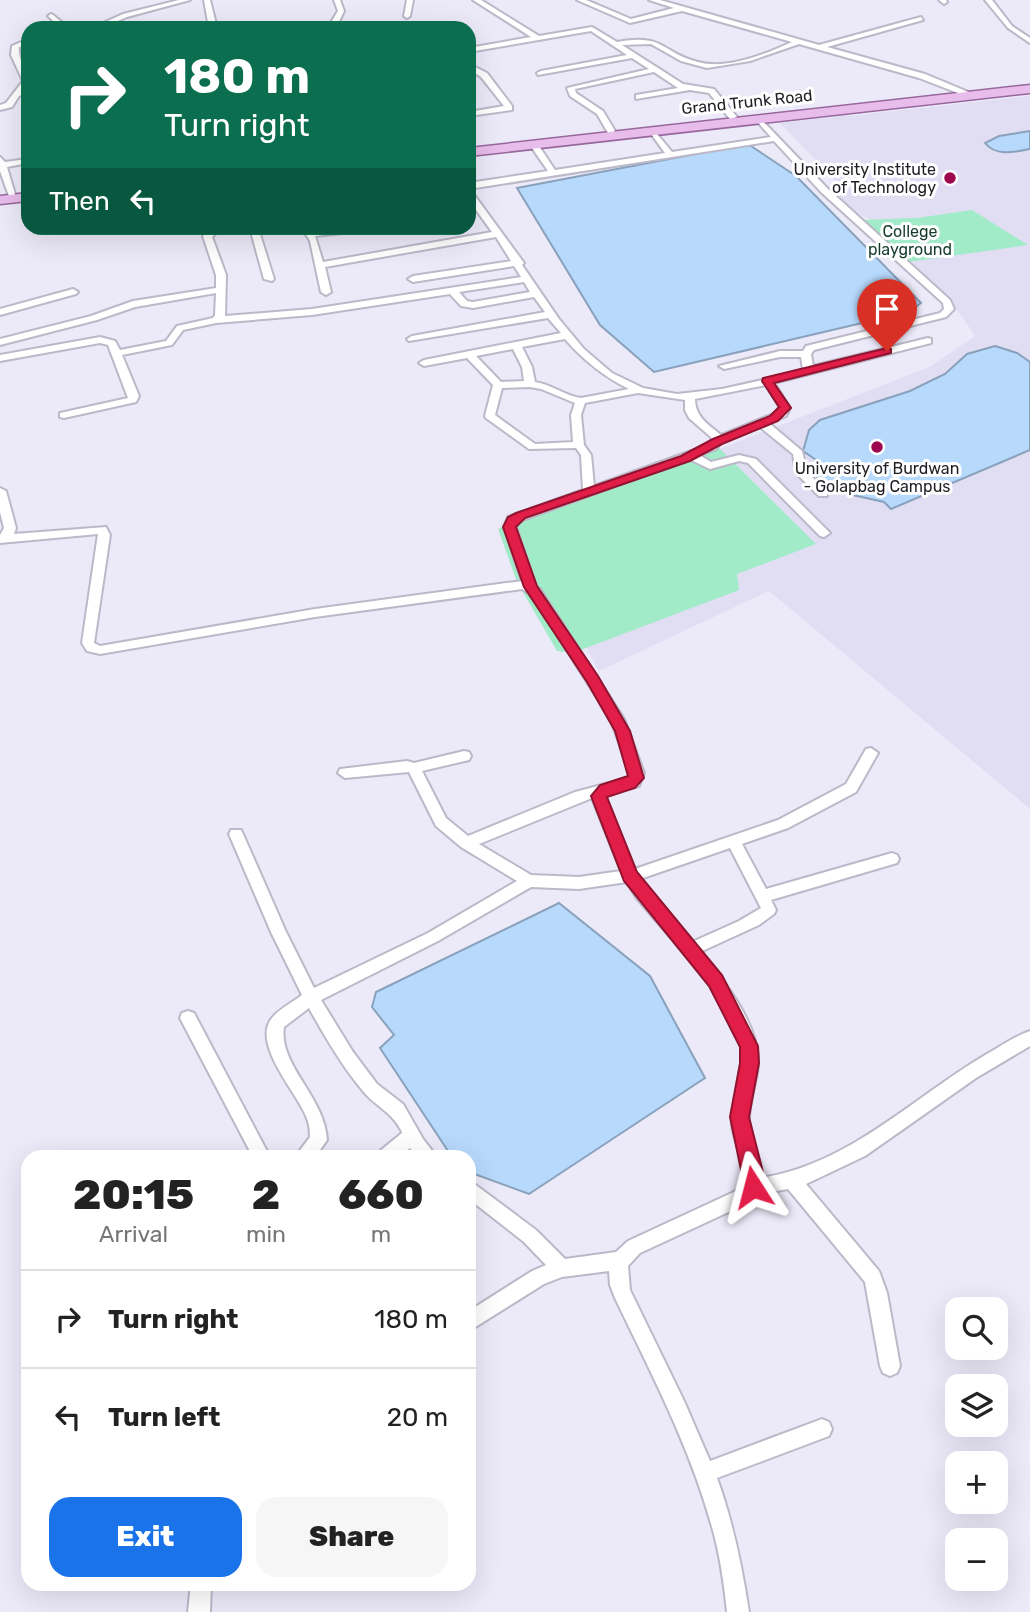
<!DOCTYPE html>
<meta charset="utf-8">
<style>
:root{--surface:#fff;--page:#f6f6f6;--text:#222;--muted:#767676;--line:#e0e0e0;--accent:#1a73e8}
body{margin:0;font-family:Rubik,sans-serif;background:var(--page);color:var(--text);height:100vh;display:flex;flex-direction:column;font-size:26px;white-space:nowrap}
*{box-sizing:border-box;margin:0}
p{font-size:23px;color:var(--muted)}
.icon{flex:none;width:38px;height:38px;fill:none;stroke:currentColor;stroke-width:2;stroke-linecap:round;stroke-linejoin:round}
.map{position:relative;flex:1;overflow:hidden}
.sheet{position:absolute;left:21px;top:1150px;width:455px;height:441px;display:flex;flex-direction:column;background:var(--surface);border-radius:21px;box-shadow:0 7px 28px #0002}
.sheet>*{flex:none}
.top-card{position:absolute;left:21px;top:21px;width:455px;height:214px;border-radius:21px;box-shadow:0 7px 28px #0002;background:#0b6e4f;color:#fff;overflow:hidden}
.tools{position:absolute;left:945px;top:1297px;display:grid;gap:14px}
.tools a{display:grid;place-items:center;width:63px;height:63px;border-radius:14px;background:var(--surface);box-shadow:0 7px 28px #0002;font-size:35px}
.pin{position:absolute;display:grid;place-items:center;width:60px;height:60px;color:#fff;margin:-72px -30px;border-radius:50% 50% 50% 0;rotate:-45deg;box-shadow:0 0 7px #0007}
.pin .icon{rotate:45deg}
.me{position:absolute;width:77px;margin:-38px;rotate:351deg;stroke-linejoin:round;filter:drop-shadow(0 0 5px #0008)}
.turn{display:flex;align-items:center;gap:24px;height:147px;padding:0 28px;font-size:32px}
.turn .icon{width:91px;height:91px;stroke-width:2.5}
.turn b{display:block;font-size:49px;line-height:60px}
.then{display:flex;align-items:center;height:66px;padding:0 28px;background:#0003;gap:14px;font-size:26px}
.eta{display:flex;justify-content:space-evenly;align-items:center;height:119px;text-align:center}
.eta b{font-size:42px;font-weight:800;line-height:49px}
.button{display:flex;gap:14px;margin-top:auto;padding:14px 28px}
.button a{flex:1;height:80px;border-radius:21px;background:var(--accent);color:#fff;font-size:28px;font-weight:800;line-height:80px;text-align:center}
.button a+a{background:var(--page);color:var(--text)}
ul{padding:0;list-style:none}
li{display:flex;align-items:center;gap:21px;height:98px;padding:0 28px;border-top:2px solid var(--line)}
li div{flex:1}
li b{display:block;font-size:26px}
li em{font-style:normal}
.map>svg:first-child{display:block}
</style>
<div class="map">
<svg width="1030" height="1612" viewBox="0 0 1030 1612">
<rect width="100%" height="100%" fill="#eceaf9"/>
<path fill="#e1def4" d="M 1030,96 L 1030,809 L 769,591 L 599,671 L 519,527 L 929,367 L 975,336 L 954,305 L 872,220 L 844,209 L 839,197 L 845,191 L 780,123 L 834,117 L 830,113 L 846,111 L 849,116 Z"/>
<path fill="#a1ebc8" d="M 972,210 L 1028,245 L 901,263 L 862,220 L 917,218 Z
M 715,444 L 816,544 L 737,574 L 739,590 L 573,653 L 557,651 L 517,582 L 498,529 L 563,498 Z"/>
<path fill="#b7d9fc" stroke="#89a1bb" stroke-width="2" d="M 1030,131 L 1030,149 C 1015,152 996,157 985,143 L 999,136 Z
M 748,144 L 796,176 L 921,303 L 909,312 L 654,372 L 600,325 L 517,188 Z
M 995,346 L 1017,353 L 1030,362 L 1030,450 L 891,509 L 884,502 L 839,492 L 817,478 L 825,466 L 803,451 L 809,430 L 820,420 L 910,391 L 945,374 L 967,354 Z
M 559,903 L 650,976 L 705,1078 L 529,1194 L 469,1172 L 469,1157 L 452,1157 L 380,1048 L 394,1035 L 372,1007 L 376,992 Z"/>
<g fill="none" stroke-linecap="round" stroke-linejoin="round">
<defs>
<path id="minor" d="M 179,0 L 190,0 L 127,17 L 102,28 L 92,28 L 123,14 Z
M 204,0 L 210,0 L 217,28 L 209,28 Z
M 334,0 L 340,0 L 344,11 L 338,24 L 339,28 L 331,28 L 330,24 L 338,11 Z
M 407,0 L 413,0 L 410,16 L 407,18 L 404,16 Z
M 473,0 L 481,0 L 539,36 L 592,27 L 617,42 C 665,33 660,52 698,62 C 727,70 766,54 792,42 L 682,11 L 630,23 L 577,0 L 586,0 L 631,19 L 674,8 L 649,0 L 660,0 L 819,45 L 921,17 L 923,20 L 827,47 L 925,74 L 978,96 L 971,98 L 919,78 L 799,44 L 750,61 L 707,68 L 681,61 L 651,44 L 622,45 L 683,84 L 714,89 L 737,117 L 730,119 L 709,93 L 690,90 L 636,99 L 636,95 L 678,88 L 654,72 L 575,89 L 576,93 L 603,111 L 615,131 L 611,133 L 608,133 L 597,114 L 570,96 L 567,88 L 649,69 L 632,58 L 538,75 L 537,73 L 541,71 L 627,55 L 591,31 L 469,52 L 469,48 L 531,37 Z
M 939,0 L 946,0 L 947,2 L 944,4 Z
M 985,0 L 992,0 L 1012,26 L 1030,38 L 1030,43 L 1008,28 Z
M 51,14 L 53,15 L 69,28 L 61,28 L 48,16 Z
M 28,39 L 28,44 L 19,47 C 18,61 28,71 28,85 L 23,91 L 27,93 L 19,96 L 12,107 L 0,110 L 0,105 L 6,103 L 23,81 L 11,55 L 12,46 Z
M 469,64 L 487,73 L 512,106 L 512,110 L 469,116 L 469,112 L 504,106 L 481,77 L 469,69 Z
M 758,116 L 827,188 L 950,300 L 954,309 L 946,317 L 814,350 L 811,354 L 813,366 L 928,338 L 931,339 L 931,343 L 774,383 L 790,408 L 786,416 L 769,423 L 802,451 L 807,472 L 827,492 L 827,496 L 819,496 L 796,473 L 793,454 L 760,427 L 721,443 L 716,449 L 699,455 L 711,462 L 739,455 L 756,459 L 830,533 L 824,537 L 820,536 L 748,463 L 739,461 L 710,469 L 689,459 L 517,522 L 516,527 L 536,587 L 540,589 L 624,719 L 644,773 L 639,786 L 609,793 L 605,797 L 635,869 L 778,820 L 846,784 L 866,749 L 871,748 L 878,753 L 856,792 L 788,828 L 742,844 L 766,889 L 892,853 L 897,855 L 899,859 L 897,863 L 771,900 L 776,910 L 774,914 L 759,925 L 700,952 C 724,980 761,1027 758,1066 C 756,1084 749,1101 749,1120 C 749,1140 762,1157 761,1178 C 850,1164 912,1098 987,1054 C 1001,1046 1015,1036 1030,1031 L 1030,1046 L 976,1078 L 865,1156 L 806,1184 L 879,1271 L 887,1293 L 900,1366 L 897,1373 L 890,1376 L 883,1373 L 880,1366 L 865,1282 L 788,1189 L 755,1195 L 748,1203 L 640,1253 L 628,1266 L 630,1290 L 684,1401 L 710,1461 L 822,1419 L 829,1422 L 832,1429 L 829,1436 L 717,1478 C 733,1522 742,1566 749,1612 L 727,1612 C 724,1583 720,1555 712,1527 C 690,1447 651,1373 615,1298 L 610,1285 L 609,1271 L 562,1277 L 544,1284 L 469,1331 L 469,1311 L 532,1271 L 546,1265 L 524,1242 L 469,1199 L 469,1180 L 536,1230 L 565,1259 L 616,1252 L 628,1241 L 736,1191 C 753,1170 735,1149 732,1125 C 730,1102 743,1080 742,1056 C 740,1006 667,936 636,897 L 627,882 L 579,889 L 531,887 L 438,941 L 321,1000 L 353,1052 L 377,1084 L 403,1104 L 423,1139 L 437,1157 L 417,1157 L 410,1148 L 399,1157 L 378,1157 L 380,1151 L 402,1133 L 401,1130 C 392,1112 375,1106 363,1091 C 342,1066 325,1037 309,1008 L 284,1027 C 278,1065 325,1097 327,1140 L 315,1157 L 295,1157 L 310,1137 C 310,1129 309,1123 306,1116 C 297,1093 251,1043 272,1018 C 279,1009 293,1002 302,995 L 271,932 L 229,834 L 231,830 L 241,830 L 243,834 L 286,932 L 314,988 L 428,933 L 517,881 L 461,847 L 436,826 L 409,772 L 345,778 L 338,773 L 340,769 L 407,761 L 414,763 L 464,751 L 469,752 L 471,756 L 469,760 L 422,771 L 446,818 L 468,836 L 575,792 L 628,778 L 630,773 L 611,720 L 532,595 L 522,589 L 315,617 L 100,654 L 87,651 L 82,643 L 98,534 L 0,543 L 0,535 L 4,528 L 0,512 L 0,488 L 6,491 L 16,528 L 14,534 L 106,527 L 110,535 L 94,643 L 100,646 L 315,609 L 522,581 L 504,527 L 508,517 L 583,490 L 581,455 L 576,448 L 529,449 L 486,418 L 485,416 L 493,385 L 467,358 L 424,366 L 419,363 L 424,360 L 561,333 L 548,318 L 409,341 L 407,339 L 412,336 L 545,312 L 534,297 L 473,308 L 461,306 L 450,294 L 312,315 L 216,323 L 183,330 L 172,345 L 122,355 L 139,396 L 136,402 L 64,418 L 60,417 L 60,413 L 128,398 L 108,345 L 100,343 L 0,361 L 0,355 L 100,337 L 115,341 L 120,350 L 166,341 L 177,326 L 213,318 L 215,315 L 216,293 L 135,307 L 97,320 L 0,345 L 0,339 L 91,316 L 133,301 L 216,288 L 216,275 L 203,236 L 212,228 L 231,228 L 218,231 L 212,237 L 226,275 L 225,316 L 312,309 L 521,277 L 514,266 L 413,282 L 408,279 L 413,276 L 511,261 L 496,237 L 325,267 L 331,292 L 326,295 L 321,292 L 310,241 L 302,228 L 310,228 L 312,231 L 343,228 L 365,228 L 361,231 L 315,236 L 323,262 L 492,232 L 469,200 L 469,191 L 472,192 L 524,263 L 522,265 L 559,319 L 584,349 L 612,373 L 643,388 L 677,394 L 722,389 L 794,373 L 803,369 L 801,357 L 780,357 L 724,369 L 719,366 L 780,351 L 803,351 L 806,346 L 940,313 L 944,309 L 943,303 L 821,192 L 774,141 L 469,189 L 469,183 L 548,171 L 530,145 L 531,143 L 537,143 L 555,170 L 665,153 L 649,131 L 653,129 L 672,152 L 771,137 L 754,118 ZM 524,282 L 530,292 L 473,302 L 467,301 L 459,292 ZM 565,339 C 583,360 603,376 629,389 L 581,398 C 565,396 551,384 535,382 L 532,367 L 522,347 ZM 513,349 L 522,367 L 524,381 L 501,382 L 476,356 ZM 766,385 L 780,408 L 778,412 L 721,435 C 709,425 695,417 695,399 ZM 530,387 L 541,389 L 575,403 L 571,415 L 573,442 L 535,444 L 495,415 L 502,388 ZM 638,393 L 685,400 L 685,410 L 689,418 L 712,438 L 708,445 L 594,486 L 591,455 L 584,445 L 581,415 L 585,403 ZM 592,798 L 621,871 L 579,877 L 531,875 L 479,844 ZM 730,848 L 761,908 L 739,921 L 692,942 L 640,879 Z
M 0,157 L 5,162 L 28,159 L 28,163 L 7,167 L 17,201 L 10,199 L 0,171 Z
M 250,228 L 258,228 L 274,279 L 272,281 L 264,279 Z
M 73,289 L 78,292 L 76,294 L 0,315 L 0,309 Z
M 188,1011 L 194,1013 L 270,1157 L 253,1157 L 180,1018 L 182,1013 Z
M 191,1584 L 211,1584 L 210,1612 L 188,1612 Z"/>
<path id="primary" d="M 1030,85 L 1030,93 L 469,156 L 469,148 Z
M 28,193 L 28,201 L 0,204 L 0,196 Z"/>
</defs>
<use href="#minor" stroke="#bbb9c8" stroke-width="4"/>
<use href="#primary" stroke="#97689d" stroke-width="3"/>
<use href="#minor" fill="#fff" fill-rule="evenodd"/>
<use href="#primary" fill="#e8bceb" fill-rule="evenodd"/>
</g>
<path fill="#e11d48" stroke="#92132f" stroke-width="2" d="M 887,348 L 891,349 L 891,353 L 774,383 L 791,408 L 778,421 L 722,444 L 690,461 L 525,518 L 516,527 L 537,586 L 598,676 L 630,731 L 644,778 L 635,788 L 607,797 L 637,872 L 722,975 L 758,1046 L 759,1063 L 749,1117 L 764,1176 L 760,1194 L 753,1197 L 746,1194 L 730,1117 L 740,1063 L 740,1047 L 709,986 L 624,881 L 591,796 L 600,785 L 628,776 L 615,731 L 587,682 L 524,587 L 503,527 L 508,517 L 516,513 L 681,456 L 713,439 L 770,416 L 779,407 L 762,381 L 763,378 Z"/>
<g fill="#9e074f" stroke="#fff" stroke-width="2.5">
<circle cx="950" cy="178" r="7"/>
<circle cx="877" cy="447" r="7"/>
</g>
<g text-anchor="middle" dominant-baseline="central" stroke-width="6" stroke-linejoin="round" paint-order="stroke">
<g font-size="16" fill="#1f1f24" stroke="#fff">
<text transform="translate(747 102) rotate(-6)">Grand Trunk Road</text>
</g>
<g font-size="16" fill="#1f1f24" stroke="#fff" text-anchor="end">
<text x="936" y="169">University Institute<tspan x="936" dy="18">of Technology</tspan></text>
<text x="877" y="468" text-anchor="middle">University of Burdwan<tspan x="877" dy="18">- Golapbag Campus</tspan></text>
</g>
<g font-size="16" fill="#163c2c" stroke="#fff">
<text x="910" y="231">College<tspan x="910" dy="18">playground</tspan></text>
</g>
</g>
</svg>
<div class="tools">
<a><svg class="icon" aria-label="search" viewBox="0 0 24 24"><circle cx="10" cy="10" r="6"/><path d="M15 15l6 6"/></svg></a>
<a><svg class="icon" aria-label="layers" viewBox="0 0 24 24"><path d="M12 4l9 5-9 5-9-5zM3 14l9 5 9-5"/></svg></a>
<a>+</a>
<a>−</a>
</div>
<div class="pin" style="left:887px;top:351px;background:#d93025"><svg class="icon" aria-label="arrive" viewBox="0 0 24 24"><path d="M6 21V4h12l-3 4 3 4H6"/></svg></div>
<svg class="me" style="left:753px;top:1187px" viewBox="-20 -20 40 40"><path d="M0-17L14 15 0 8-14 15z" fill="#e11d48" stroke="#fff" stroke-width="4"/></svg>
<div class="top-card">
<div class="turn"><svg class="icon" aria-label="right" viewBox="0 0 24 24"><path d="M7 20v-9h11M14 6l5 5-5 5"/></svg><div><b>180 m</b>Turn right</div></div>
<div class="then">Then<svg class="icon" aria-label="left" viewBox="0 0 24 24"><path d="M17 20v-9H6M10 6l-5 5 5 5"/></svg></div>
</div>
<section class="sheet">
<div class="eta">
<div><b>20:15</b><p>Arrival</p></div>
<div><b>2</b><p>min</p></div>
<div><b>660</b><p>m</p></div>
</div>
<ul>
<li><svg class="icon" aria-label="right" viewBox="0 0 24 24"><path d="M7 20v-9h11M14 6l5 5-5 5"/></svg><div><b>Turn right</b></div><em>180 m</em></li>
<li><svg class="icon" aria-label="left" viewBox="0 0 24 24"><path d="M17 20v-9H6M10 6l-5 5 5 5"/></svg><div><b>Turn left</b></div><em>20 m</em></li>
</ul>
<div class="button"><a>Exit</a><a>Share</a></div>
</section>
</div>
